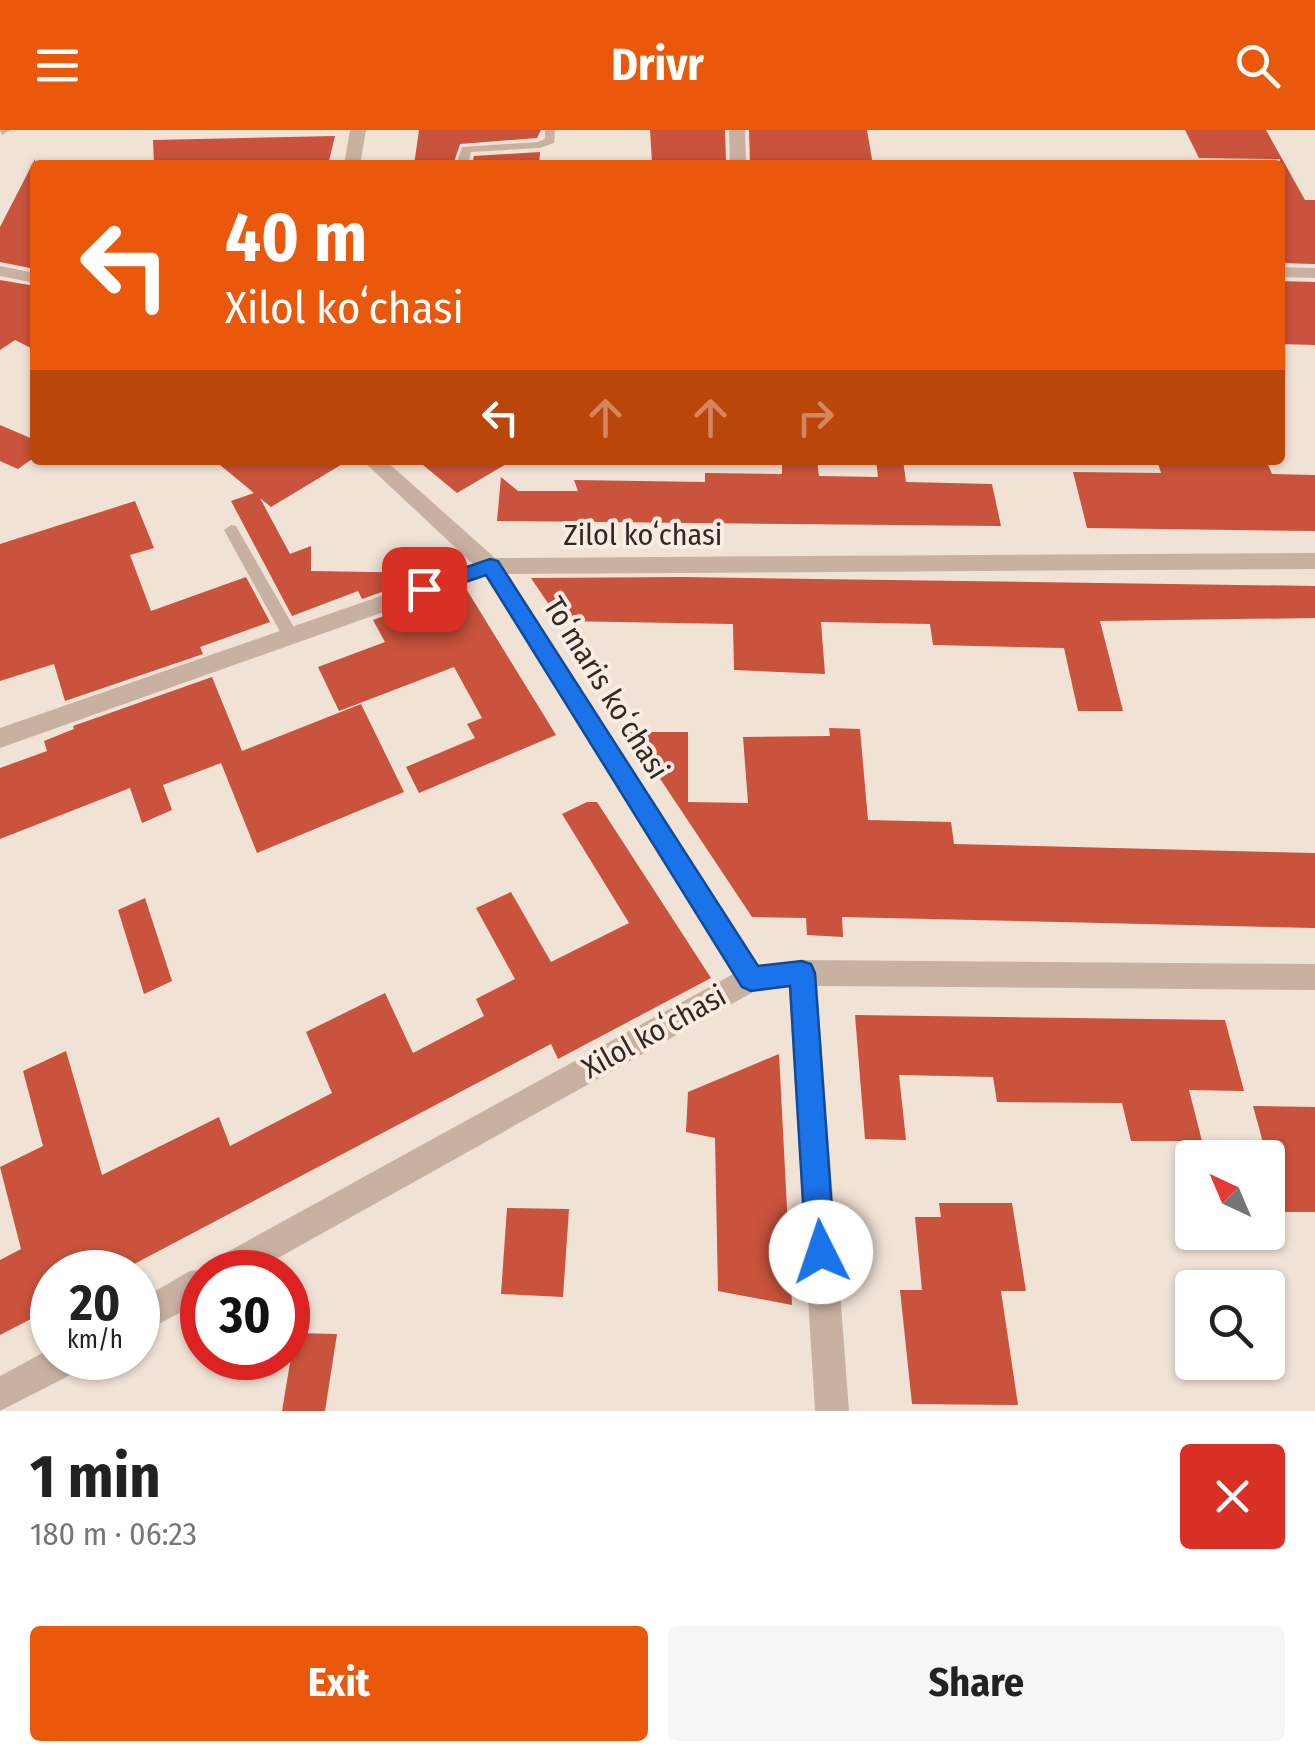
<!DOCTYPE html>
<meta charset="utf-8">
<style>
:root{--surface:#fff;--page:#f6f6f6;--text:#222;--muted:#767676;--accent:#ea580c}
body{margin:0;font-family:"Fira Sans Condensed",sans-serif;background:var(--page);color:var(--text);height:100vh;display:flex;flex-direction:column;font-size:38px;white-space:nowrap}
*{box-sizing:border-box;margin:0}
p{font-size:32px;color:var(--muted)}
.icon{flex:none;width:55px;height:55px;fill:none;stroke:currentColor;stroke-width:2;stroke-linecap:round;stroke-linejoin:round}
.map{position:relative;height:1281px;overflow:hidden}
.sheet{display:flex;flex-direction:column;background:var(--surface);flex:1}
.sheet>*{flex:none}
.banner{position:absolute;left:30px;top:30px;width:1255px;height:305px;border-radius:10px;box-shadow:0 2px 8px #0004;background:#ea580c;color:#fff;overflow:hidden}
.needle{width:65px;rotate:316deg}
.tools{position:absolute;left:1175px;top:1010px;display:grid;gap:20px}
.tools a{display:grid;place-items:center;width:110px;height:110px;border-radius:10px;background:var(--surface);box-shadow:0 2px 8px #0004;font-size:50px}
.speed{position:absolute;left:30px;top:1120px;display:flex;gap:20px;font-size:50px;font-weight:700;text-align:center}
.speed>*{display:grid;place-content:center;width:130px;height:130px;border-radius:50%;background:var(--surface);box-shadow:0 2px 8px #0004;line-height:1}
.speed small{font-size:25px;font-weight:400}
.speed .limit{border:15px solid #d22;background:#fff;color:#111}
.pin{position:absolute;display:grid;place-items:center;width:85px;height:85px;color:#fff;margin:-42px;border-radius:20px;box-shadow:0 5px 15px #0006}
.me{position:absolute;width:110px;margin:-55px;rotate:356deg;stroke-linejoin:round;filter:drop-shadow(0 0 8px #0008)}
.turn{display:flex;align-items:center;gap:35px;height:210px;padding:0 30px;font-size:45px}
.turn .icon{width:130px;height:130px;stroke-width:2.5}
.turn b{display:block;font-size:70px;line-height:85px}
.lanes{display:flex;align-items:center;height:95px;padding:0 30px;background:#0003;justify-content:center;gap:50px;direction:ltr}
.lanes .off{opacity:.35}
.round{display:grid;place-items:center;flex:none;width:105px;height:105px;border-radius:10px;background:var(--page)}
.head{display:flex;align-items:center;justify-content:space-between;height:170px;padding:0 30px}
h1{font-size:60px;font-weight:700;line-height:75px}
.action{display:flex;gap:20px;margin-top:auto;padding:20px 30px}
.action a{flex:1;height:115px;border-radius:10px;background:var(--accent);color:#fff;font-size:40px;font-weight:700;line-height:115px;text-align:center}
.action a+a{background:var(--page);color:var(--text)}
header{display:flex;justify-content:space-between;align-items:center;height:130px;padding:0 30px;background:var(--accent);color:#fff;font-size:45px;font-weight:700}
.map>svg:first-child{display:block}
</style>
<header><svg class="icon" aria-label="menu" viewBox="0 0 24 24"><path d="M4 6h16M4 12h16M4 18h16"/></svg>Drivr<svg class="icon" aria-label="search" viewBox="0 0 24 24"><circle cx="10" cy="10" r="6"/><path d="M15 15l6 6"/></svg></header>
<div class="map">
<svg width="1315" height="1281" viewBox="0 0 1315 1281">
<rect width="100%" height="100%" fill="#f1e2d6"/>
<path fill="#c9533c" d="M 419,0 L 541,0 L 537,8 L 460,14 L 453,35 L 414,35 Z
M 650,0 L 725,0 L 726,32 L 655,35 L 652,32 Z
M 749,0 L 867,0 L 873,35 L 755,35 L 750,32 Z
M 1185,0 L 1266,0 L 1305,70 L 1315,70 L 1315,134 L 1280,133 L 1280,29 L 1199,28 Z
M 335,6 L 328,35 L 154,35 L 153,10 Z
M 540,22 L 539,35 L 472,35 L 474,26 Z
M 35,29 L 35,139 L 0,132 L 0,97 Z
M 0,150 L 35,156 L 35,220 L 15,210 L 0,220 Z
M 1280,151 L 1315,152 L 1315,215 L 1280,214 Z
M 0,295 L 35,310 L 35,327 L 18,339 L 0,331 Z
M 214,330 L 349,330 L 271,377 L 260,368 L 290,424 L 311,416 L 311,441 L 436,443 L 362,469 L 358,461 L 292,486 L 231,371 L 254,363 Z
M 417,330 L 513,330 L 457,363 Z
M 782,330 L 817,330 L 819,346 L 878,347 L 876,330 L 903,330 L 906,352 L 992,354 L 1001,396 L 497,391 L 501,347 L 518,361 L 578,361 L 574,350 L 705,352 L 705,343 L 782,344 Z
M 1157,330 L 1266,330 L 1272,344 L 1315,345 L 1315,401 L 1087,398 L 1073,342 L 1161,343 Z
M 135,371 L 154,418 L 130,425 L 151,481 L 246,447 L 270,492 L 200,517 L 203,524 L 65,571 L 54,534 L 0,551 L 0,414 Z
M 682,447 L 1315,456 L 1315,488 L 1100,491 L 1123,581 L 1078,581 L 1064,518 L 933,515 L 930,494 L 821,492 L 825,544 L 734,540 L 733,494 L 560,491 L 531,448 Z
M 465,457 L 556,605 L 419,663 L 406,637 L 475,608 L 467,594 L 482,588 L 454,537 L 339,581 L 318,537 L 385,512 L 373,490 Z
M 212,547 L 242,621 L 361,574 L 404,662 L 257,723 L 221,633 L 163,655 L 172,680 L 142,693 L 130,658 L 0,709 L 0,638 L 47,621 L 44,611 L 74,599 L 73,596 Z
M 829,598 L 860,599 L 868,690 L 951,692 L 954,714 L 1315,723 L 1315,798 L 842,787 L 843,807 L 807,805 L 806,788 L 752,787 L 629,602 L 688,602 L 688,672 L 748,673 L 743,607 L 830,606 Z
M 587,672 L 597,672 L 711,848 L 558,929 L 551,914 L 119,1142 L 52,1142 L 52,1178 L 0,1205 L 0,1130 L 21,1119 L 0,1037 L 43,1016 L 23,941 L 66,921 L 102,1045 L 219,987 L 230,1016 L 332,963 L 306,902 L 385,863 L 413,923 L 484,886 L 476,869 L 515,849 L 476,778 L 511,762 L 551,832 L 629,793 L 562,684 Z
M 145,768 L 172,851 L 144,864 L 118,780 Z
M 855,885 L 1225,890 L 1244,961 L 1189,960 L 1202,1011 L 1131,1011 L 1122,973 L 997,972 L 993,947 L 899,945 L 906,1010 L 865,1009 Z
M 779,924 L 792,1175 L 718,1161 L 715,1008 L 686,1002 L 688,962 Z
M 1253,976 L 1315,977 L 1315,1082 L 1282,1082 Z
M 939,1073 L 1012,1073 L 1026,1161 L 1001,1161 L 1018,1275 L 912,1274 L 900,1160 L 922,1160 L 915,1087 L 941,1087 Z
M 507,1078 L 569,1079 L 563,1167 L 501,1164 Z
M 295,1203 L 337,1204 L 325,1281 L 282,1281 Z"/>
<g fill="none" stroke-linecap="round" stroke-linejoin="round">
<path fill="#c9b1a2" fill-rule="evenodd" d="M 545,0 L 555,0 L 554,13 L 540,18 L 471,22 L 468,35 L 456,35 L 462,17 L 538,12 L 545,9 Z
M 231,395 L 236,396 L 296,501 L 298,505 L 296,509 L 284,509 L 224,400 Z"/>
<path fill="#c9b1a2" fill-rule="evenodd" d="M 0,0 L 10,0 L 2,5 Z
M 350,0 L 366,0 L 360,35 L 344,35 Z
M 729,0 L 745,0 L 746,35 L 730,35 Z
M 0,136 L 35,143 L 35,153 L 0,146 Z
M 1280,137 L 1315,138 L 1315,148 L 1280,147 Z
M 362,330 L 385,330 L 495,428 L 1315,423 L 1315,439 L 506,444 L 758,835 L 802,830 L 1315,834 L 1315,860 L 817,856 L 849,1281 L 815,1281 L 789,857 L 755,861 L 253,1142 L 202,1142 L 202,1171 L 138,1205 L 138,1171 L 190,1141 L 207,1139 L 211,1131 L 733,844 L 485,446 L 0,618 L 0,598 L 473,434 Z
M 52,1218 L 52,1228 L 85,1228 L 80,1240 L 0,1281 L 0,1246 Z"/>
</g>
<path fill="#1a73e8" stroke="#114b97" stroke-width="2.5" d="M 490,429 L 498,431 L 758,836 L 802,831 L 811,834 L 815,843 L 835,1122 L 831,1132 L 821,1136 L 810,1132 L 806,1122 L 790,856 L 751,861 L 742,857 L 486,445 L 424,466 L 414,459 L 417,454 Z"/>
<g text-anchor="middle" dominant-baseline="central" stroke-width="8" stroke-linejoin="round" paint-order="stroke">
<g font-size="30" fill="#332825" stroke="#f9ece2">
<text x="643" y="405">Zilol koʻchasi</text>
<text transform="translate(606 558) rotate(58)">Toʻmaris koʻchasi</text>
<text transform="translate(654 902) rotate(-29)">Xilol koʻchasi</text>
</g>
</g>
</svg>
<div class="tools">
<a><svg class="needle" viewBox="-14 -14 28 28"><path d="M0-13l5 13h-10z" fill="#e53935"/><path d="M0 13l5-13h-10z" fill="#767676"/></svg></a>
<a><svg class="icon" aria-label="search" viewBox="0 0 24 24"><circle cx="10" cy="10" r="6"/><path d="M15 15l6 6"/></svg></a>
</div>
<div class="speed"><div>20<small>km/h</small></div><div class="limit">30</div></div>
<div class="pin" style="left:424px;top:459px;background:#d93025"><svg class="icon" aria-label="arrive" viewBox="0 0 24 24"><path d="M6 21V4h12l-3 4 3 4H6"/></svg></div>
<svg class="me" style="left:821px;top:1122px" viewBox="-20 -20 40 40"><circle r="19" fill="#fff"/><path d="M0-13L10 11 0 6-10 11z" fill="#1a73e8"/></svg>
<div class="banner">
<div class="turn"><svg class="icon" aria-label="left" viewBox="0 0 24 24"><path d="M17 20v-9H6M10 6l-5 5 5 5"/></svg><div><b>40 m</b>Xilol koʻchasi</div></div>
<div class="lanes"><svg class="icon" aria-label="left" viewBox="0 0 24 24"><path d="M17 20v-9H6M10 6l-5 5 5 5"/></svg><svg class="icon off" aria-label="ahead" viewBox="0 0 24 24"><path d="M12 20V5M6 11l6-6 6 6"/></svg><svg class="icon off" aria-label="ahead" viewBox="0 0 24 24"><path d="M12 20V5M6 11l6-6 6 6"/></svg><svg class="icon off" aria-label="right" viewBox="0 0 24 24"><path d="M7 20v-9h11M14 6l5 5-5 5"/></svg></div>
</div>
</div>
<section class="sheet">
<div class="head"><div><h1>1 min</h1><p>180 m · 06:23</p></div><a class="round" style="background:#d93025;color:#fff"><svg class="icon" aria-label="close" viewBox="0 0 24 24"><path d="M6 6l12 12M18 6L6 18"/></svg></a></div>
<div class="action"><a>Exit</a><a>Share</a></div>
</section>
